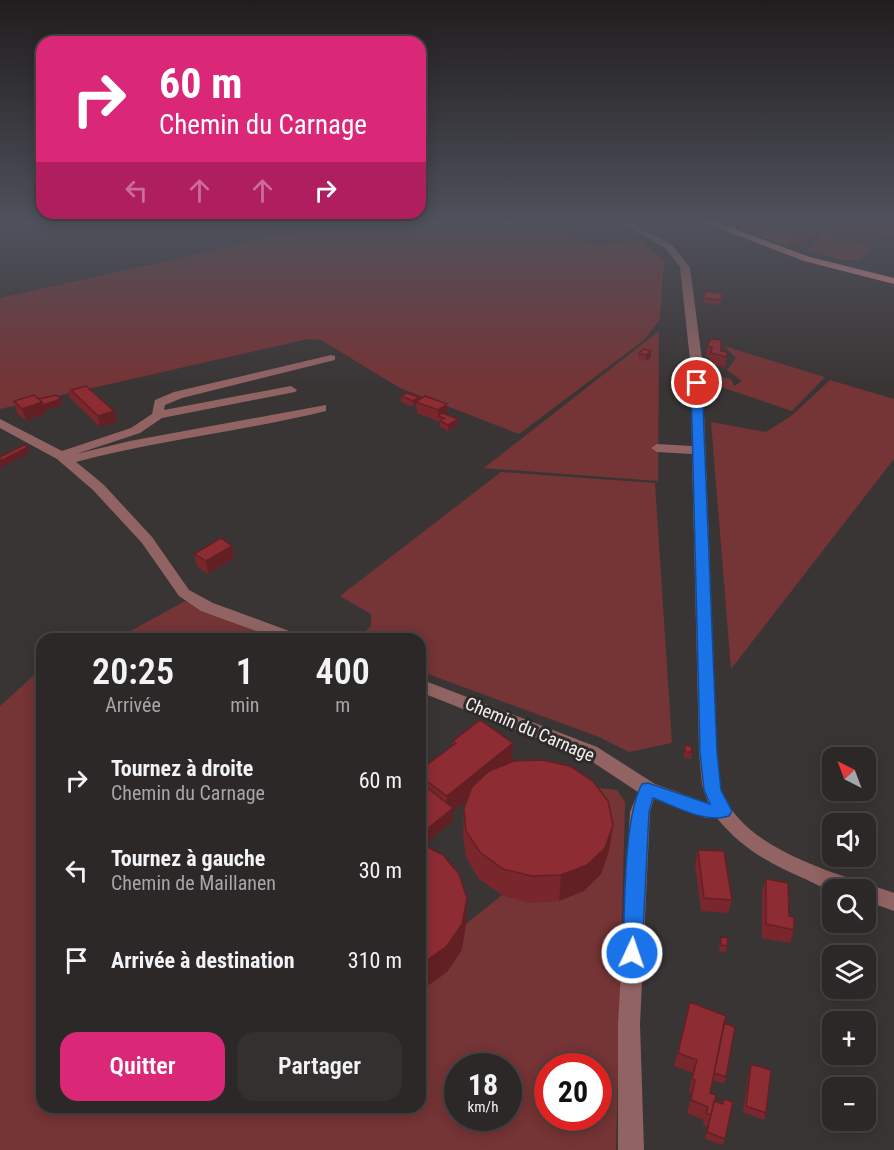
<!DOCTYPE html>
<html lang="fr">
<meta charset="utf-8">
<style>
:root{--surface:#2c2828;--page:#343030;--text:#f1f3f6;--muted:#a6a6a8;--line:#484445;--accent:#db2777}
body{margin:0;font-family:"Roboto Condensed",sans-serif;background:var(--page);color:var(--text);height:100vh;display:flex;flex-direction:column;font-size:22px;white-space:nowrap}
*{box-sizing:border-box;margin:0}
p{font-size:20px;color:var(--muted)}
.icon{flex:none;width:33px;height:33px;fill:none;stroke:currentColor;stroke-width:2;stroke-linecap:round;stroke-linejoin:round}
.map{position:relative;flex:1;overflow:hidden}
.details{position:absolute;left:36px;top:633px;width:390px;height:480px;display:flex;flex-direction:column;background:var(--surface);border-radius:18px;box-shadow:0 3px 15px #0003,0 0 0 2px var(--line)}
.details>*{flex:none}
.hud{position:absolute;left:36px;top:36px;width:390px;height:183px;border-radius:18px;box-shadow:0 3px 15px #0003,0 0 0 2px var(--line);background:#db2777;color:#fff;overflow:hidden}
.needle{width:39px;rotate:318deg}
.controls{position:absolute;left:822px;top:747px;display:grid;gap:12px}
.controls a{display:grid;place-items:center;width:54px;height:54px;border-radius:12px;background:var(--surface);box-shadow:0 3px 15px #0003,0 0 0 2px var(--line);font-size:30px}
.speed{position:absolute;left:444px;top:1053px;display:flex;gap:12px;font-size:30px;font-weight:700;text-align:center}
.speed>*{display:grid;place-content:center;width:78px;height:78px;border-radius:50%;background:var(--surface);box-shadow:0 3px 15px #0003,0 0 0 2px var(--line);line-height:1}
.speed small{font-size:15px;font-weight:400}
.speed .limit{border:9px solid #d22;background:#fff;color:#111}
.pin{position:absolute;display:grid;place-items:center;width:51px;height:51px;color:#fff;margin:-26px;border:3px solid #fff;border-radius:50%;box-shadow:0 2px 6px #0007}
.me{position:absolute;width:66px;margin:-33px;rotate:3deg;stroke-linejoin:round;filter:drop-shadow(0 0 4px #0008)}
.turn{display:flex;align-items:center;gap:21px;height:126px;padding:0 24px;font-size:27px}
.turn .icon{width:78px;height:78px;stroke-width:2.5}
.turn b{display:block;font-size:42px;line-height:51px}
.lanes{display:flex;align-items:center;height:57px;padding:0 24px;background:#0003;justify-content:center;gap:30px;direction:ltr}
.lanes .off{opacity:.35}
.eta{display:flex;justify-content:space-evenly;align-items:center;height:102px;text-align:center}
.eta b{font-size:36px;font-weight:600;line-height:42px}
.button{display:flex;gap:12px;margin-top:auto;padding:12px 24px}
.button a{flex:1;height:69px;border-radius:18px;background:var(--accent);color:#fff;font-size:24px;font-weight:600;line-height:69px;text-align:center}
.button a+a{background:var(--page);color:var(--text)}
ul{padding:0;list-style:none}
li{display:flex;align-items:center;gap:18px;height:90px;padding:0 24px}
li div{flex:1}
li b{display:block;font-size:22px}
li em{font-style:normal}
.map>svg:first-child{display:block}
</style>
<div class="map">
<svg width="894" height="1150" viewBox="0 0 894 1150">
<rect width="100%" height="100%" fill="#3a3535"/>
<path fill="#753435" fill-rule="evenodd" d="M 342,222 L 542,222 L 593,246 L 640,239 L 664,261 L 660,319 L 644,340 L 519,434 L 400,388 L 321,340 L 308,339 L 0,409 L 0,298 Z
M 724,222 L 824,222 L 822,226 L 832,234 L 872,248 L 860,260 L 841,260 L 807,250 L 823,238 L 818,237 L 819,234 L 809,232 L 786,246 Z
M 659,331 L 658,481 L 484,468 L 645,342 Z
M 724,346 L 825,377 L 792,411 L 709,383 L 708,374 L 731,379 L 734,386 L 742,381 L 727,370 L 736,358 Z
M 830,380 L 894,399 L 894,459 L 731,669 L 711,422 L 766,432 L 791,416 Z
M 501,472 L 655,483 L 672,743 L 629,752 L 599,737 L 420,671 L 420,639 L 357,639 L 371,626 L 371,614 L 340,596 Z
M 185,601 L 281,639 L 116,639 Z
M 42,668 L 42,1107 L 420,1107 L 420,990 L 447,972 L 466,924 L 502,895 C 544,907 569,905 601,874 L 509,778 L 617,790 L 625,802 L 616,1150 L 0,1150 L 0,706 ZM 458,1066 L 508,1066 L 508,1118 L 458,1118 ZM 548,1066 L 598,1066 L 598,1118 L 548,1118 Z"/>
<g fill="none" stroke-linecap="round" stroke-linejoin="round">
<path fill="#916463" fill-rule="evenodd" d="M 619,222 L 629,222 L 672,245 L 690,267 L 702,360 L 717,752 C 719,764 718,777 721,789 C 742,851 840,874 894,893 L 894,911 L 866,901 L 866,890 C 855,890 844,891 833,890 C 824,889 812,882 803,878 C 770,864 740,847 717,818 L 706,818 L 654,799 L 650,812 L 640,1024 L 644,1150 L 618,1150 L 618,1024 L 630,812 L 638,792 L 585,757 L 420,692 L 420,679 L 597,747 L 655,784 L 708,803 L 702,785 L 699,752 L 692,454 L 657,452 L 651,448 L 657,444 L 692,446 L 690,360 L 680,267 L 666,249 Z
M 331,355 L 335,356 L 335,360 L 182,398 L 165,405 L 164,410 L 291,386 L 297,390 L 295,392 L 162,418 L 140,433 L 76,454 L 130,441 L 326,405 L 326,411 C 244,431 159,440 76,462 L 103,484 L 152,537 L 189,590 L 213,603 L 300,635 L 302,639 L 278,639 L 201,611 L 179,596 L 142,543 L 93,490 L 57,459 L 0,428 L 0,419 L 62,451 L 131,428 L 152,414 L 155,400 L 174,392 Z"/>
<path fill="#e98f8d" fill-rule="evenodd" d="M 703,222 L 715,222 L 810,257 L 894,278 L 894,284 L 804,261 Z"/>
</g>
<path fill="#79272c" d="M 835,222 L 894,222 L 894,236 L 838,232 Z
M 818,235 L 801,246 L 791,245 L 792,240 Z
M 723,294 L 720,305 L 703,303 L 703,298 Z
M 711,339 L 721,351 L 727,352 L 725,368 L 709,364 L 710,358 L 706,357 L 707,346 Z
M 639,353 L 651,357 L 646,361 L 638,359 Z
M 71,391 L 114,411 L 117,422 L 100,427 L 69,397 L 68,392 Z
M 401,396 L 419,397 L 419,400 L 447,415 L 458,419 L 457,425 L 448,431 L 440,427 L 440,422 L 417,413 L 416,404 L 413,407 L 401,402 Z
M 39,399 L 61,399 L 62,405 L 44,411 L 45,414 L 26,421 L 17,413 L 14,401 Z
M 194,554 L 234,558 L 208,574 L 197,566 Z
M 42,659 L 42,671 L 39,668 L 37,662 Z
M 453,741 L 513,743 L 512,762 L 613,825 L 609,851 L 601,874 L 584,891 L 559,901 L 530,903 L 502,895 L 479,879 L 466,857 L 463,835 L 464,808 L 467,800 L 453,811 L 453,821 L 426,843 L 420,838 L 420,770 L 453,745 Z
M 685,745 L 692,752 L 691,759 L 684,758 L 684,752 Z
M 698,850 L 732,900 L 728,913 L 701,911 L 695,864 Z
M 766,879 L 789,916 L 794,930 L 790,943 L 762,938 L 762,892 Z
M 721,937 L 727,946 L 726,952 L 719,951 L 720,943 Z
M 690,1002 L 724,1023 L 726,1077 L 724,1084 L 713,1080 L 710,1093 L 714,1101 L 722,1104 L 724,1099 L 725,1139 L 723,1145 L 705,1139 L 709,1121 L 707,1127 L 703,1125 L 704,1120 L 687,1113 L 692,1093 L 689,1091 L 693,1073 L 674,1066 Z
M 751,1064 L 766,1113 L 764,1120 L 743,1112 L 749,1071 Z"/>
<path fill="#632024" d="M 819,230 L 818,235 L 801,246 L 802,241 Z
M 651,351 L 651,357 L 646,361 L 646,355 Z
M 419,397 L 419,403 L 416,402 L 416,404 L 413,407 L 413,401 Z
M 61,399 L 62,405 L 44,411 L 45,414 L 26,421 L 22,409 L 42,402 Z
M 447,404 L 447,416 L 438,416 L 438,421 L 438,410 Z
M 114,411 L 117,422 L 100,427 L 98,416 Z
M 458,419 L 457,425 L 448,431 L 448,425 Z
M 28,447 L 30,453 L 0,468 L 0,461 Z
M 232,546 L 234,558 L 208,574 L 206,561 Z
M 513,743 L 512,763 L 453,811 L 453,821 L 426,843 L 426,830 L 447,813 L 447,796 Z
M 613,825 L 609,851 L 601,874 L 584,891 L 559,901 L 561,875 Z
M 467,898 L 466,924 L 462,950 L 447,972 L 423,989 L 420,990 L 420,964 Z"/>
<path fill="#8d2d33" stroke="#632024" stroke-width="1.5" d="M 840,222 L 861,222 L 862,225 L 840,223 Z
M 861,222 L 894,222 L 894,231 L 860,229 L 862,225 Z
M 812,228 L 819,230 L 802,241 L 792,240 Z
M 706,291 L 723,294 L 721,300 L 703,298 Z
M 711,339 L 721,340 L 721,351 L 727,352 L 727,357 L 711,353 L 712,347 L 707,346 Z
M 644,349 L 651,351 L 646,355 L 639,353 Z
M 86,386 L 114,411 L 98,416 L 71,390 Z
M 407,393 L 419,397 L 413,401 L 401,396 Z
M 34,395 L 42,402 L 22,409 L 14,401 Z
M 56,395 L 61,399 L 43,405 L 42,402 L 39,399 Z
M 425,396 L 447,404 L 438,410 L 416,402 Z
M 442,413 L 458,419 L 448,425 L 440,421 L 444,418 L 438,416 Z
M 24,445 L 28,447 L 0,461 L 0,457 Z
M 221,538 L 232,546 L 206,561 L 194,554 Z
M 42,659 L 42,666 L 37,662 Z
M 480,720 L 513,743 L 447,796 L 420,776 L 420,770 L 456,743 L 453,741 Z
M 685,745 L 691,746 L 692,752 L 685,752 Z
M 542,760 L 570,766 L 593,781 L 608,801 L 613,825 L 605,848 L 587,865 L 561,875 L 532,876 L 503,869 L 480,852 L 466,831 L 464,808 L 472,787 L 489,771 L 514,761 Z
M 420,782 L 453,808 L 426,830 L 420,825 Z
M 420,843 L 443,855 L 459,874 L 467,898 L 462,924 L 447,946 L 423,963 L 420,964 Z
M 698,850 L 724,851 L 732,900 L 704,898 Z
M 766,879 L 788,883 L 789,916 L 794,917 L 794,930 L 766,924 Z
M 721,937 L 728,938 L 727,946 L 721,945 Z
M 690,1002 L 726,1016 L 710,1093 L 716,1095 L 711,1115 L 706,1113 L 708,1107 L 691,1100 L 695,1080 L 692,1078 L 697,1060 L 678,1053 Z
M 724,1023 L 735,1027 L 726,1077 L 714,1073 Z
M 751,1064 L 771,1070 L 766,1113 L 746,1106 Z
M 724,1099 L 733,1102 L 725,1139 L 707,1132 L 714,1101 L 723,1104 Z"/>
<linearGradient id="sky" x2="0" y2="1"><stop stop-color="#201d1d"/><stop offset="0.58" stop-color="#4f515c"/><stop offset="1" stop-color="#4f515c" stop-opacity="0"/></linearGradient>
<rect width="894" height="383" fill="url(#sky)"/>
<path fill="#1a73e8" stroke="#114b97" stroke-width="1.5" d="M 697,379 L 702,383 L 717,752 L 721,790 L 732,811 L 729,816 C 705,824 675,806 653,798 L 649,812 L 642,953 L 639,959 L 632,962 L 625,959 L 623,953 C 625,910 623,819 642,784 L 648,783 L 710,804 L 704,790 L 700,752 L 691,383 Z"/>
<g text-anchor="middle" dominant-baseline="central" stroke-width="6" stroke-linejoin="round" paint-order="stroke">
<g font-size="18" fill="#f3f0f0" stroke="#2f2b2b">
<text transform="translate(530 729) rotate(23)">Chemin du Carnage</text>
</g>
</g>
</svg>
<div class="controls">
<a><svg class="needle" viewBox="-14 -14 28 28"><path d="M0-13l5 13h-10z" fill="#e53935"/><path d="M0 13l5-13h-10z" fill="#a6a6a8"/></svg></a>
<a><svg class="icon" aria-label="sound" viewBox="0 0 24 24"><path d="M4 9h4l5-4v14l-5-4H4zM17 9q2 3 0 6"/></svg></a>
<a><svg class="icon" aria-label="search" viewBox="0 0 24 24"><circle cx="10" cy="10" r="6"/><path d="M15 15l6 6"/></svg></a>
<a><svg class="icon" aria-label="layers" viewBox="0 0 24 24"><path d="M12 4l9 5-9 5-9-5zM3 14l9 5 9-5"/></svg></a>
<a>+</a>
<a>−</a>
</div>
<div class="speed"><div>18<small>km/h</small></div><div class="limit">20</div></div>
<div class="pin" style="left:697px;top:383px;background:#d93025"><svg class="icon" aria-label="arrive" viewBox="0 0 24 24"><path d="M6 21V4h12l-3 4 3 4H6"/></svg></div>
<svg class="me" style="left:632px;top:953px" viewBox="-20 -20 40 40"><circle r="17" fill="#1a73e8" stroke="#fff" stroke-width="3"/><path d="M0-11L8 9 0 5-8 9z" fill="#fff"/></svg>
<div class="hud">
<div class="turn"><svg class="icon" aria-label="right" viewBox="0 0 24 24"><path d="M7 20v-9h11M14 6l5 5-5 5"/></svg><div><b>60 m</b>Chemin du Carnage</div></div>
<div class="lanes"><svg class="icon off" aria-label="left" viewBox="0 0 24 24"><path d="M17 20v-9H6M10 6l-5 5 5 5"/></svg><svg class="icon off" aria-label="ahead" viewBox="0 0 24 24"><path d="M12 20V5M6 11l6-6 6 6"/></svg><svg class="icon off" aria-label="ahead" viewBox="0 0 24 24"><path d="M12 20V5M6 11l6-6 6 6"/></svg><svg class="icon" aria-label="right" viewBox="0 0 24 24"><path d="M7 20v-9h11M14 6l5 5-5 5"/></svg></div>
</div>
<section class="details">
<div class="eta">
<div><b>20:25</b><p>Arrivée</p></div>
<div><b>1</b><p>min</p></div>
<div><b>400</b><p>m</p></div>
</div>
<ul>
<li><svg class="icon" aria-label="right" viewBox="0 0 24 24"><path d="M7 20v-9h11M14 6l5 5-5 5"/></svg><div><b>Tournez à droite</b><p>Chemin du Carnage</p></div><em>60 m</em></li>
<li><svg class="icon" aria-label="left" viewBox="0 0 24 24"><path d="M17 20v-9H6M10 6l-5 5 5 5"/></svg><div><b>Tournez à gauche</b><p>Chemin de Maillanen</p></div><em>30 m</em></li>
<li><svg class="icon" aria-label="arrive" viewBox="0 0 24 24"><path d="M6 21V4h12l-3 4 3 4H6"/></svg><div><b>Arrivée à destination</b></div><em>310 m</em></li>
</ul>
<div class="button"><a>Quitter</a><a>Partager</a></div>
</section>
</div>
